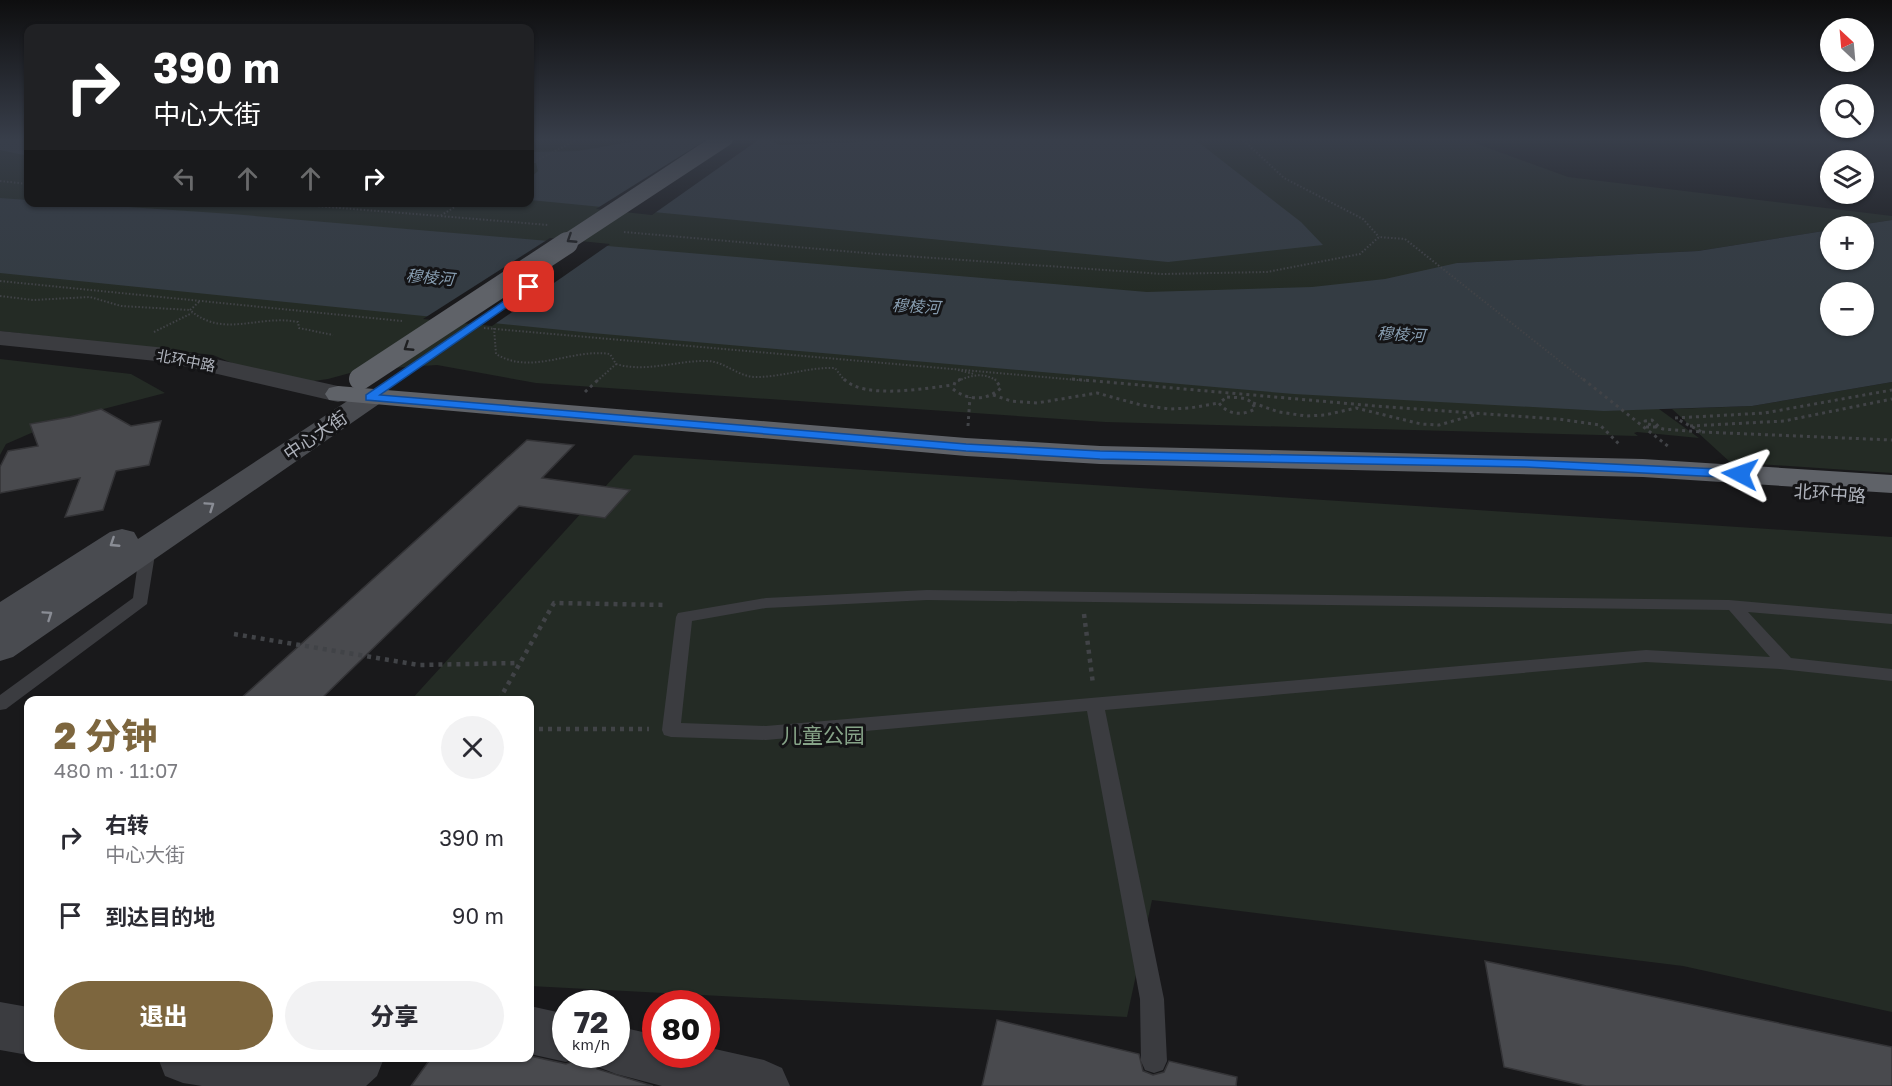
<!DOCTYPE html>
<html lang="zh">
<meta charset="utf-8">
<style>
:root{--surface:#fff;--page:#f2f2f3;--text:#2b2b33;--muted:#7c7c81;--accent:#7d663e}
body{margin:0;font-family:"Golos Text","Noto Sans SC",sans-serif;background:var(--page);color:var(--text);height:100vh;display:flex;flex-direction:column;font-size:22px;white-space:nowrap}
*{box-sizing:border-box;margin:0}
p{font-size:20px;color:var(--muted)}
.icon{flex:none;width:33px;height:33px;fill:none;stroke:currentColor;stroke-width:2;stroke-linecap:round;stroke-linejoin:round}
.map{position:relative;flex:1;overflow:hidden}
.drawer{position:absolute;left:24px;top:696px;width:510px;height:366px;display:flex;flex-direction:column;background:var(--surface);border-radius:12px;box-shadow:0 2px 4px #0004}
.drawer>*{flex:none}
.top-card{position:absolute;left:24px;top:24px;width:510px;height:183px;border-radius:12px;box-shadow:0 2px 4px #0004;background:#202124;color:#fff;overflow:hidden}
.needle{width:39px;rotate:334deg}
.tools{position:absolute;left:1820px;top:18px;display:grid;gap:12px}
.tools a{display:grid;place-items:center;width:54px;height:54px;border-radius:50%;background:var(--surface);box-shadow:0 2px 4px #0004;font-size:30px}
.speed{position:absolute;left:552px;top:990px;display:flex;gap:12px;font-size:30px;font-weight:700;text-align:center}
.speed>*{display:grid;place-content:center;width:78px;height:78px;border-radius:50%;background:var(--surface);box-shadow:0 2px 4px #0004;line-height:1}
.speed small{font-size:15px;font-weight:400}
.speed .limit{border:9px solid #d22;background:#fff;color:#111}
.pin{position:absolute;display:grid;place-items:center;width:51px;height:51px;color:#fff;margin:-26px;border-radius:12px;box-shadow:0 3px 9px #0006}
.me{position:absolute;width:66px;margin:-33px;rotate:274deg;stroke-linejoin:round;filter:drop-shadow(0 0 4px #0008)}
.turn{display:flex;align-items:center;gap:21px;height:126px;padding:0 30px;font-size:27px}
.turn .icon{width:78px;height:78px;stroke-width:2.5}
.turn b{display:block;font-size:42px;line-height:51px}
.lanes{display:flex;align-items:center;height:57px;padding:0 30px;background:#0003;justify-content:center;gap:30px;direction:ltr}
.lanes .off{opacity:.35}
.round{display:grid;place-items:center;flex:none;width:63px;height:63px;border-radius:32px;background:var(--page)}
.summary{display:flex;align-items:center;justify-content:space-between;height:102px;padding:0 30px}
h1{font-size:36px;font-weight:800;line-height:45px;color:var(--accent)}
.primary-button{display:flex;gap:12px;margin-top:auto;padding:12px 30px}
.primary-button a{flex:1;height:69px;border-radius:36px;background:var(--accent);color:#fff;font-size:24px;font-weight:800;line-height:69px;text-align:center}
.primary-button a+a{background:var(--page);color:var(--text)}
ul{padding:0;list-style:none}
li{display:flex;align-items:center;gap:18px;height:78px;padding:0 30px}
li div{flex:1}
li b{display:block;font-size:22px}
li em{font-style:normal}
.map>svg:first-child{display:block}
</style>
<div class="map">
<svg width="1892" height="1086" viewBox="0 0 1892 1086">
<rect width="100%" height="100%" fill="#19191b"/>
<path fill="#242b25" d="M 0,138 L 28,138 L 28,202 L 530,202 L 530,138 L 1461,138 L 1568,177 L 1892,216 L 1892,220 L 1853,226 L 1830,226 L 1830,230 L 1698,251 L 1458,263 L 1699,438 L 1637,432 L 1634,433 L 1638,436 L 1105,422 L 536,383 L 437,365 L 361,370 L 328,379 L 293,384 L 274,381 L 213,355 L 0,331 Z
M 0,359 L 131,374 L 165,393 L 61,420 L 6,444 L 0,455 Z
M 1892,382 L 1892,473 L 1730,462 L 1672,409 L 1752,406 Z
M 634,455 L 1892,537 L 1892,1012 L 1683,966 L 1152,900 L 1127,1017 L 530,986 L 530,700 L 411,700 Z"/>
<path fill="#343c43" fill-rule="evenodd" d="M 0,138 L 28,138 L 28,156 L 0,150 Z
M 654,138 L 763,138 L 780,145 L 883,141 L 889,138 L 1193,138 L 1301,222 L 1323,245 L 1168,262 L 530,200 L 530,178 L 538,171 L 536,163 L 530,163 L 530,152 L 578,151 Z
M 0,198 L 28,200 L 28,202 L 69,203 L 232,214 L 1147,292 L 1312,287 L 1385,279 L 1457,263 L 1698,251 L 1830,230 L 1830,260 L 1863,260 L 1863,226 L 1853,226 L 1892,220 L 1892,382 L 1752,406 L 1604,411 L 1294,394 L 592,333 L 0,273 ZM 1830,292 L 1863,292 L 1863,326 L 1830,326 Z"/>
<path fill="#19191b" d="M 709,138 L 761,138 L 652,215 L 596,209 Z
M 550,238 L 610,244 L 492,326 L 423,319 Z"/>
<path fill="#494a4e" stroke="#343437" stroke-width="1.5" d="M 101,409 L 131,426 L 161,421 L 149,465 L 116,471 L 103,510 L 65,517 L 80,478 L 0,493 L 0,467 L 8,451 L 38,446 L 30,424 L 70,417 Z
M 527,440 L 574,445 L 542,478 L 630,490 L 605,518 L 519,506 L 320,700 L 239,700 Z
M 1485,961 L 1892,1047 L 1892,1086 L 1586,1086 L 1504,1067 Z
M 997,1020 L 1139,1054 L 1143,1071 L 1153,1075 L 1164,1072 L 1169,1061 L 1237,1077 L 1236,1086 L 982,1086 Z
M 530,1056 L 566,1064 L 586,1056 L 592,1058 L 597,1069 L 653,1086 L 411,1086 L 431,1058 Z"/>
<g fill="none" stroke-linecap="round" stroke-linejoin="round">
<path stroke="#414347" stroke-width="2" stroke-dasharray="1.5 2" stroke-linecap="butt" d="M 1241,138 L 1284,178 L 1363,219 L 1379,237
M 530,164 L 580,138
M 0,181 L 28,184
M 266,202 L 440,216
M 463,202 L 440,216 L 548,225
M 624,232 L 877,254 L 1162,274 L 1267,272 L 1360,254 L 1379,237 L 1405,239 L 1585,381
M 0,281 L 402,321
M 0,296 L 33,300 L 90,297 L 121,306 L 190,310
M 199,302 L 190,310 C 223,339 259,314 298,322 L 299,328 L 333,335
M 484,328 L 1089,381
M 494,328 L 496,354 C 532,376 571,348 610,354 L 616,364 C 647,373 677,360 708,361 C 726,362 738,377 756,377 C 783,377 808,367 835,368 L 845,381
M 154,332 L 192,313
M 958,370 L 974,374
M 597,381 L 616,364
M 958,381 C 971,375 984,372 997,381"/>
<path stroke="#414347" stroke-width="3" stroke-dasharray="3 4" stroke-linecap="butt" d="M 844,379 C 864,400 926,388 953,385
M 961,379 L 955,382 L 953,389 C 968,401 987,401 1001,388 L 995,379
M 1072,379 L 1376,406 L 1558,419 L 1600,425 L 1619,444
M 1583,379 L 1669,447
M 585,392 L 599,379
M 993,395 L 1011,401 L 1037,403 L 1097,393 L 1141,405 L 1170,409 L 1190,408 L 1219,403
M 1227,397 C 1239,398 1251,396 1255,409 C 1242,416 1228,415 1219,403 Z
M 1253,403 L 1279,412 L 1306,416 L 1325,415 L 1356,408 L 1421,424 L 1439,425 L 1474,415
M 1675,418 L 1765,413 L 1892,390
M 1648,424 L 1663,429 L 1702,432 L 1677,419
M 968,426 L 970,397
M 1690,426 L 1784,421 L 1892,399
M 1702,432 L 1892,440"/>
<path stroke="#414347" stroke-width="4.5" stroke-dasharray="4 5" stroke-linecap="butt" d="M 1084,614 L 1093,684
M 234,634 L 419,665 L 518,663
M 499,700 L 554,603 L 666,605
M 530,729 L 649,729"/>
<path fill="#3b3c40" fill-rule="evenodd" d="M 148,543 L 156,548 L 147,604 L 6,709 L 0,710 L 0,695 L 133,598 L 140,548 Z
M 927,590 L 1729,600 L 1892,614 L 1892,624 L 1748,612 L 1791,658 L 1892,669 L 1892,681 L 1780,669 L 1646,662 L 1105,710 L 1164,999 L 1167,1061 L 1163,1070 L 1154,1073 L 1145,1070 L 1141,1061 L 1140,999 L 1087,711 L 766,740 L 671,737 L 664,735 L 662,730 L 676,617 L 678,613 L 766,598 ZM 927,600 L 1729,610 L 1770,657 L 1646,650 L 766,726 L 681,723 L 692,621 L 766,608 Z"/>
<path fill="#3b3c40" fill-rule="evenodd" d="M 0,1002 L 28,1007 L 28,1055 L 0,1050 Z
M 530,1006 L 566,1014 L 566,1054 L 584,1055 L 566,1062 L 530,1054 Z
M 616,1026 L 656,1035 L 656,1054 L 706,1054 L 706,1047 L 764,1060 L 782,1068 L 790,1086 L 662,1086 L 616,1074 L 598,1067 L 593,1054 L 616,1054 Z
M 158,1058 L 384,1058 L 377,1076 L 366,1086 L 202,1086 L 183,1083 L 165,1076 Z"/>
<path fill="#3b3c40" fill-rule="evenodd" d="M 0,331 L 166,348 L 347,388 L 351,394 L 347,400 L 338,402 L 166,362 L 0,345 Z"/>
<path fill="#494b50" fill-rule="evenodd" d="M 370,390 L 379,392 L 383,398 L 379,404 L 13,657 L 0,661 L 0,602 L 110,532 L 122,529 L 134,532 L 138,539 L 361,392 Z"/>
<path fill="#5f6268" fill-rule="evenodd" d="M 338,386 L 966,438 L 1100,446 L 1643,459 L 1892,475 L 1892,493 L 1643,477 L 1100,464 L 966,456 L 329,400 L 325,394 L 329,388 Z"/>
<path stroke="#414347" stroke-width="3" stroke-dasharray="3 4" stroke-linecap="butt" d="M 1646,427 L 1659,427 L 1652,420 L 1645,421 L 1648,424"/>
<path stroke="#5f6268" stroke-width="17" d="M 564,244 L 725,138"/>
<path stroke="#5f6268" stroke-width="22" d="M 360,379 L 567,243"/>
</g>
<defs><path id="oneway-chevron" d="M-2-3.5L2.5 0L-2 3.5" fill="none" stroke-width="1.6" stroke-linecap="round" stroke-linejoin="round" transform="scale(1.5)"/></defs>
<g stroke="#1f2022">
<use href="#oneway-chevron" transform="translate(571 239) rotate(147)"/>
<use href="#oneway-chevron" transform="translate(408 347) rotate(147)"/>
</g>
<g stroke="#8a8d95">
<use href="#oneway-chevron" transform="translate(210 506) rotate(-34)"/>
<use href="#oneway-chevron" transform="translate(114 543) rotate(147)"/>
<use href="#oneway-chevron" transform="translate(48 615) rotate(-34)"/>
</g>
<linearGradient id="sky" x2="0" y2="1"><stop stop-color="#0e0e0f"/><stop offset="0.48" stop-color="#383e4a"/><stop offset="1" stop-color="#383e4a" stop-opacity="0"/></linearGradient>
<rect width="1892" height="290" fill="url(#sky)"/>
<path fill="#1a73e8" stroke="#114b97" stroke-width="1.5" d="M 529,284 L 534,287 L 533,289 L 380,395 L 966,444 L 1100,451 L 1526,460 L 1740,470 L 1746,474 L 1740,478 L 1526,467 L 1100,459 L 966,451 L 366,400 L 366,395 Z"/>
<g text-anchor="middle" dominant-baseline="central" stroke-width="6" stroke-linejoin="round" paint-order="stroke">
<g font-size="15" fill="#adb1ba" stroke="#141416">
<text transform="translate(186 360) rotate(11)">北环中路</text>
</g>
<g font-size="16" font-style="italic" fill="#889eb1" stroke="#141416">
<text transform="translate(430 277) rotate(5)">穆棱河</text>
<text transform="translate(916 306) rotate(3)">穆棱河</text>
<text transform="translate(1401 334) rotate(3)">穆棱河</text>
</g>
<g font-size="18" fill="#adb1ba" stroke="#141416">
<text transform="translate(315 435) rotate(-34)">中心大街</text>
<text transform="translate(1830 493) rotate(4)">北环中路</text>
</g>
<g font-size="21" fill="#86a388" stroke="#141416">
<text x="823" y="735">儿童公园</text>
</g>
</g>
</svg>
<div class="tools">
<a><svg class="needle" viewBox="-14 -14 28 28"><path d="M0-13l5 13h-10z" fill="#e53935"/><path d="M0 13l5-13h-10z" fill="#7c7c81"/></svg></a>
<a><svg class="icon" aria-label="search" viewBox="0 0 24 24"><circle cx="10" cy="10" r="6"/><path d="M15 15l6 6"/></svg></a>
<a><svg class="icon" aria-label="layers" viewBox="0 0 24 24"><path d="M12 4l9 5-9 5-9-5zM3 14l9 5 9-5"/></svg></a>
<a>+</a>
<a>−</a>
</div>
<div class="speed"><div>72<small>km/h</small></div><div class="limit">80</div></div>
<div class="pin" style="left:529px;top:287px;background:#d93025"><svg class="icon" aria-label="arrive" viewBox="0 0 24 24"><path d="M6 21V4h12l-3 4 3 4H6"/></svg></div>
<svg class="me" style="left:1740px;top:474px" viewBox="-20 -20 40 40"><path d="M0-17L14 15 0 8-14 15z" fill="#1a73e8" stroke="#fff" stroke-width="4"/></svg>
<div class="top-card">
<div class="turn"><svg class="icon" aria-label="right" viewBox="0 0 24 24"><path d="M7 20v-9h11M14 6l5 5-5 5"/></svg><div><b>390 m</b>中心大街</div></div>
<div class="lanes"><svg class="icon off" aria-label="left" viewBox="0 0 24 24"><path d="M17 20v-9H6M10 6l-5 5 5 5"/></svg><svg class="icon off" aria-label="ahead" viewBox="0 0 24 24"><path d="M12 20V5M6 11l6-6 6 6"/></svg><svg class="icon off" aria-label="ahead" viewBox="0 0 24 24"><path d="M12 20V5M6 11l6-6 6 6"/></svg><svg class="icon" aria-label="right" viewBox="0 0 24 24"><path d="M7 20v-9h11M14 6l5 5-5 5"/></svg></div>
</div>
<section class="drawer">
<div class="summary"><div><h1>2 分钟</h1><p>480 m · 11:07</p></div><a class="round"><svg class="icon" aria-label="close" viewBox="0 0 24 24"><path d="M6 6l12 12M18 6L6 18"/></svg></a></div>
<ul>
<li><svg class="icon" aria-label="right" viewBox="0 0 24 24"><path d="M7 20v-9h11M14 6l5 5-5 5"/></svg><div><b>右转</b><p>中心大街</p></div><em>390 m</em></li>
<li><svg class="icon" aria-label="arrive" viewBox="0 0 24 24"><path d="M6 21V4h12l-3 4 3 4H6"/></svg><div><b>到达目的地</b></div><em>90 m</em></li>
</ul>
<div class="primary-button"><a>退出</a><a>分享</a></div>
</section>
</div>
